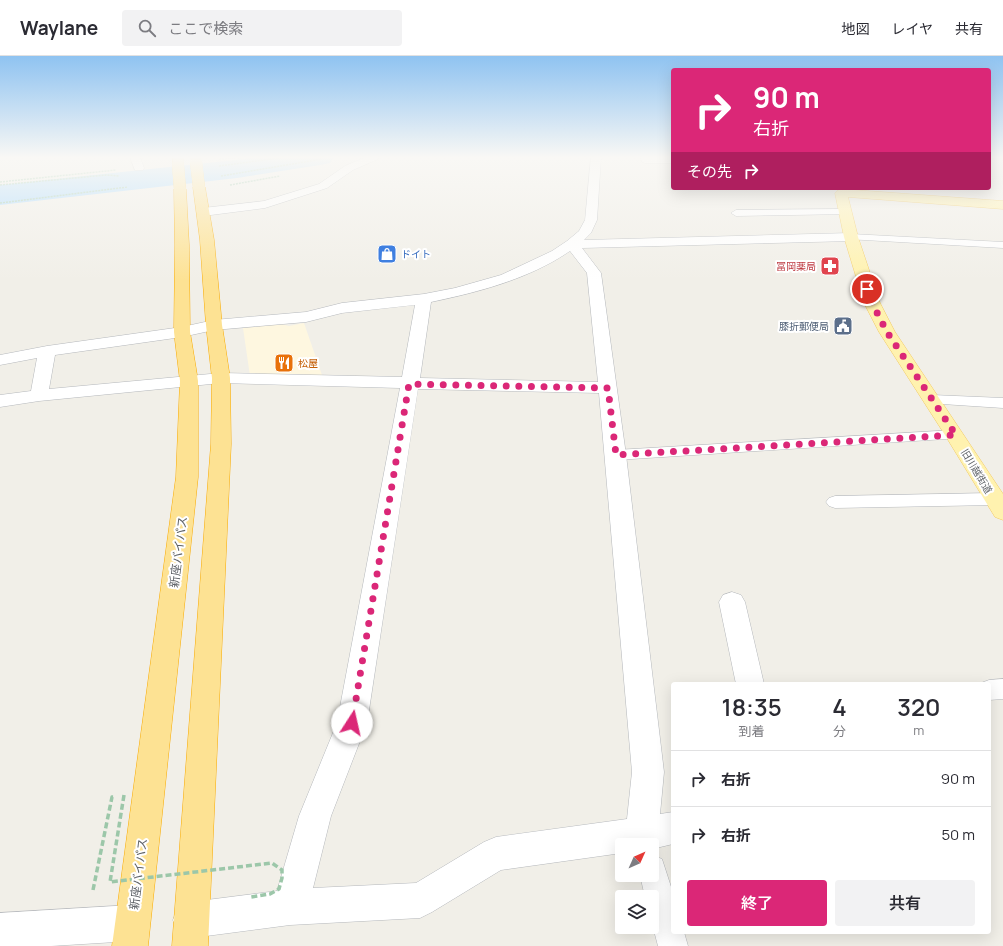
<!DOCTYPE html>
<html lang="ja">
<meta charset="utf-8">
<style>
:root{--surface:#fff;--page:#f2f2f3;--text:#2b2b33;--muted:#7c7c81;--line:#e1e1e2;--accent:#db2777}
body{margin:0;font-family:Manrope,"Noto Sans JP",sans-serif;background:var(--page);color:var(--text);height:100vh;display:flex;flex-direction:column;font-size:15px;white-space:nowrap}
*{box-sizing:border-box;margin:0}
p{font-size:13px;color:var(--muted)}
.icon{flex:none;width:22px;height:22px;fill:none;stroke:currentColor;stroke-width:2;stroke-linecap:round;stroke-linejoin:round}
.map{position:relative;flex:1;overflow:hidden}
.drawer{position:absolute;left:671px;top:626px;width:320px;height:252px;display:flex;flex-direction:column;background:var(--surface);border-radius:4px;box-shadow:0 4px 16px #0002}
.drawer>*{flex:none}
.top-card{position:absolute;left:671px;top:12px;width:320px;height:122px;border-radius:4px;box-shadow:0 4px 16px #0002;background:#db2777;color:#fff;overflow:hidden}
.needle{width:26px;rotate:45deg}
.tools{position:absolute;left:615px;top:782px;display:grid;gap:8px}
.tools a{display:grid;place-items:center;width:44px;height:44px;border-radius:4px;background:var(--surface);box-shadow:0 4px 16px #0002;font-size:20px}
.pin{position:absolute;display:grid;place-items:center;width:34px;height:34px;color:#fff;margin:-17px;border:2px solid #fff;border-radius:50%;box-shadow:0 1px 4px #0007}
.me{position:absolute;width:44px;margin:-22px;rotate:10deg;stroke-linejoin:round;filter:drop-shadow(0 0 3px #0008)}
.turn{display:flex;align-items:center;gap:14px;height:84px;padding:0 16px;font-size:18px}
.turn .icon{width:52px;height:52px;stroke-width:2.5}
.turn b{display:block;font-size:28px;line-height:34px}
.then{display:flex;align-items:center;height:38px;padding:0 16px;background:#0003;gap:8px;font-size:15px}
.eta{display:flex;justify-content:space-evenly;align-items:center;height:68px;text-align:center}
.eta b{font-size:24px;font-weight:600;line-height:28px}
.action{display:flex;gap:8px;margin-top:auto;padding:8px 16px}
.action a{flex:1;height:46px;border-radius:4px;background:var(--accent);color:#fff;font-size:16px;font-weight:600;line-height:46px;text-align:center}
.action a+a{background:var(--page);color:var(--text)}
ul{padding:0;list-style:none}
li{display:flex;align-items:center;gap:12px;height:56px;padding:0 16px;border-top:1px solid var(--line)}
li div{flex:1}
li b{display:block;font-size:15px}
li em{font-style:normal}
header{display:flex;align-items:center;gap:24px;box-sizing:border-box;height:56px;padding:0 20px;background:var(--surface);border-bottom:1px solid var(--line)}
header strong{font-size:19px}
nav{display:flex;gap:22px;margin-inline-start:auto;font-size:14px}
.search{width:280px;height:36px;background:var(--page);display:flex;align-items:center;gap:10px;box-sizing:border-box;padding:0 14px;border-radius:4px;color:var(--muted);font-size:15px}
.map>svg:first-child{display:block}
</style>
<header>
<strong>Waylane</strong>
<div class="search"><svg class="icon" aria-label="search" viewBox="0 0 24 24"><circle cx="10" cy="10" r="6"/><path d="M15 15l6 6"/></svg>ここで検索</div>
<nav><a>地図</a><a>レイヤ</a><a>共有</a></nav>
</header>
<div class="map">
<svg width="1003" height="890" viewBox="0 0 1003 890">
<rect width="100%" height="100%" fill="#f1efe8"/>
<path fill="#fef7e0" d="M 304,267 L 323,322 L 250,320 L 243,272 L 281,268 L 289,270 Z"/>
<g fill="none" stroke-linecap="round" stroke-linejoin="round">
<path fill="#aadaff" fill-rule="evenodd" d="M 263,101 L 334,101 L 330,107 L 320,109 L 237,122 L 0,149 L 0,129 Z"/>
<defs>
<path id="lane" d="M 641,101 L 673,101 L 673,107 L 645,107 L 642,106 Z
M 845,153 L 850,156 L 849,158 L 736,160 L 731,157 L 736,154 Z
M 851,178 L 1003,186 L 1003,192 L 847,183 L 846,181 Z
M 932,339 L 1003,342 L 1003,352 L 927,347 L 924,344 L 927,341 Z
M 955,374 L 961,376 L 963,379 L 961,382 L 616,404 L 610,403 L 608,399 L 610,395 L 616,394 Z
M 994,437 L 1000,439 L 1003,443 L 1000,447 L 994,449 L 835,452 L 829,450 L 826,446 L 829,442 L 835,440 Z
M 1003,623 L 1003,643 L 989,644 L 989,628 L 981,627 L 989,624 Z
M 652,799 L 662,803 L 673,837 L 673,876 L 684,876 L 688,890 L 658,890 L 652,867 L 652,841 L 645,841 L 640,819 L 652,819 Z"/>
<path id="street" d="M 130,101 L 140,101 L 144,112 L 143,114 L 135,114 Z
M 366,101 L 379,101 L 378,103 L 353,114 L 327,132 L 265,152 L 203,160 L 199,159 L 197,156 L 199,153 L 203,152 L 264,145 L 319,128 L 345,110 Z
M 591,101 L 601,101 L 597,164 L 591,177 L 584,184 L 851,177 L 856,178 L 858,181 L 856,184 L 851,185 L 582,192 L 601,217 L 626,399 L 664,716 L 660,758 L 673,756 L 673,788 L 652,793 L 652,789 L 622,789 L 622,797 L 501,814 L 432,856 L 420,862 L 290,869 L 191,882 L 178,877 L 173,864 L 178,851 L 191,846 L 277,835 L 299,760 L 337,667 L 400,332 L 221,327 L 39,345 L 0,351 L 0,339 L 31,335 L 37,302 L 0,309 L 0,299 L 47,290 L 182,271 L 214,264 L 306,256 L 342,247 L 424,238 L 455,232 L 501,219 L 552,195 L 567,185 L 579,175 L 585,164 ZM 570,195 L 587,217 L 598,326 L 420,322 L 431,246 C 479,236 529,223 570,195 ZM 415,249 L 402,321 L 221,317 L 49,333 L 55,299 L 182,281 L 214,274 L 306,266 L 342,257 ZM 418,333 L 599,337 L 632,716 L 627,763 L 496,781 L 484,786 L 416,827 L 313,832 L 331,760 L 367,667 Z
M 732,536 L 741,539 L 745,546 L 764,628 L 736,628 L 719,546 L 723,539 Z
M 132,849 L 145,854 L 150,867 L 145,880 L 132,885 L 51,890 L 0,890 L 0,857 Z"/>
<path id="primary" d="M 841,133 L 1003,145 L 1003,153 L 848,141 L 858,181 L 880,247 L 895,276 L 1003,438 L 1003,464 L 995,461 L 945,379 L 879,276 L 864,247 L 844,181 L 835,137 L 837,135 Z"/>
<path id="highway" d="M 173,101 L 183,101 L 183,109 L 182,111 L 174,111 L 173,109 Z
M 199,128 L 203,129 L 205,131 L 214,184 L 222,269 L 230,322 L 231,388 L 208,890 L 172,890 L 211,388 L 212,322 L 206,269 L 200,184 L 193,131 L 195,129 Z
M 180,130 L 184,131 L 186,133 L 189,189 L 190,276 L 198,325 L 198,421 L 148,890 L 112,890 L 176,421 L 180,325 L 174,276 L 175,189 L 174,133 L 176,131 Z"/>
</defs>
<use href="#lane" stroke="#b5b8bc" stroke-width="1"/>
<use href="#street" stroke="#b5b8bc" stroke-width="1"/>
<use href="#primary" stroke="#f2c960" stroke-width="1"/>
<use href="#highway" stroke="#f9ab00" stroke-width="1"/>
<path stroke="#9cc7a9" stroke-width="1.5" stroke-dasharray="2 1" stroke-linecap="butt" d="M 219,103 L 246,101
M 219,110 L 286,101
M 221,120 L 322,103
M 0,126 L 116,114
M 0,129 L 106,119 L 119,120
M 230,129 L 280,120
M 0,147 L 128,131"/>
<path stroke="#9cc7a9" stroke-width="3.5" stroke-dasharray="6 3" stroke-linecap="butt" d="M 93,834 L 112,741 L 115,741"/>
<use href="#lane" fill="#fff" fill-rule="evenodd"/>
<use href="#street" fill="#fff" fill-rule="evenodd"/>
<use href="#primary" fill="#fff2af" fill-rule="evenodd"/>
<use href="#highway" fill="#fde293" fill-rule="evenodd"/>
<defs>
<path id="highway-bridge" d="M 196,106 L 199,131
M 178,109 L 180,133"/>
</defs>
<use href="#highway-bridge" stroke="#f9ab00" stroke-width="12" stroke-linecap="butt"/>
<path stroke="#9cc7a9" stroke-width="3.5" stroke-dasharray="6 3" stroke-linecap="butt" d="M 124,739 L 110,826 L 272,807 L 282,814 L 282,822 L 279,833 L 270,838 L 251,841"/>
<use href="#highway-bridge" stroke="#fde293" stroke-width="12"/>
</g>
<linearGradient id="sky" x2="0" y2="1"><stop stop-color="#8fc3f1"/><stop offset="0.45" stop-color="#f9f8f5"/><stop offset="1" stop-color="#f9f8f5" stop-opacity="0"/></linearGradient>
<rect width="1003" height="225" fill="url(#sky)"/>
<g fill="none" stroke-linecap="round" stroke-linejoin="round">
<path stroke="#db2777" stroke-width="7" stroke-dasharray="0 12.6" d="M 352,667 L 409,328 L 608,332 L 616,399 L 956,379 L 887,276 L 872,247 L 867,233"/>
</g>
<defs>
<symbol id="shop-square" viewBox="-11 -11 22 22"><rect x="-9" y="-9" width="18" height="18" rx="4" fill="#3f7fe0" stroke="#fff"/><path d="M-5-2.5h2.3a2.7 3.5 0 0 1 5.4 0H5L5.5 6h-11ZM-1.5-2.5h3a1.5 2.3 0 0 0-3 0Z" fill="#fff"/></symbol>
<symbol id="pharmacy-square" viewBox="-11 -11 22 22"><rect x="-9" y="-9" width="18" height="18" rx="4" fill="#e0444e" stroke="#fff"/><path d="M-2-6h4v4h4v4h-4v4h-4v-4h-4v-4h4Z" fill="#fff"/></symbol>
<symbol id="civic-square" viewBox="-11 -11 22 22"><rect x="-9" y="-9" width="18" height="18" rx="4" fill="#5c6f8a" stroke="#fff"/><path d="M-.6-6.5H3V-4.5H.6V-3L4-1V1h2V6H-6V1h2V-1L-.6-3ZM-1.2 2.5V6h2.4V2.5Z" fill="#fff"/></symbol>
<symbol id="restaurant-square" viewBox="-11 -11 22 22"><rect x="-9" y="-9" width="18" height="18" rx="4" fill="#e8710a" stroke="#fff"/><path d="M-5-6h1v4h1v-4h1v4h1v-4h1v5L-1.5 .5V6h-2V.5L-5-1ZM5-6V6H3V1.5H1.5Q1.5-4 5-6Z" fill="#fff"/></symbol>
</defs>
<g fill-rule="evenodd">
<use href="#shop-square" x="376" y="187" width="22" height="22"/>
<use href="#pharmacy-square" x="819" y="199" width="22" height="22"/>
<use href="#civic-square" x="832" y="259" width="22" height="22"/>
<use href="#restaurant-square" x="273" y="296" width="22" height="22"/>
</g>
<g text-anchor="middle" dominant-baseline="central" stroke-width="4" stroke-linejoin="round" paint-order="stroke">
<g font-size="10" fill="#366cbe" stroke="#fff" text-anchor="start">
<text x="401" y="198">ドイト</text>
</g>
<g font-size="10" fill="#be3a42" stroke="#fff" text-anchor="end">
<text x="816" y="210">冨岡薬局</text>
</g>
<g font-size="10" fill="#4e5e75" stroke="#fff" text-anchor="end">
<text x="829" y="270">膝折郵便局</text>
</g>
<g font-size="10" fill="#c56008" stroke="#fff" text-anchor="start">
<text x="298" y="307">松屋</text>
</g>
<g font-size="10" fill="#5f6368" stroke="#fff">
<text transform="translate(977 415) rotate(59)">旧川越街道</text>
</g>
<g font-size="12" fill="#5f6368" stroke="#fff">
<text transform="translate(178 496) rotate(-83)">新座バイパス</text>
<text transform="translate(138 818) rotate(-83)">新座バイパス</text>
</g>
</g>
</svg>
<div class="tools">
<a><svg class="needle" viewBox="-14 -14 28 28"><path d="M0-13l5 13h-10z" fill="#e53935"/><path d="M0 13l5-13h-10z" fill="#7c7c81"/></svg></a>
<a><svg class="icon" aria-label="layers" viewBox="0 0 24 24"><path d="M12 4l9 5-9 5-9-5zM3 14l9 5 9-5"/></svg></a>
</div>
<div class="pin" style="left:867px;top:233px;background:#d93025"><svg class="icon" aria-label="arrive" viewBox="0 0 24 24"><path d="M6 21V4h12l-3 4 3 4H6"/></svg></div>
<svg class="me" style="left:352px;top:667px" viewBox="-20 -20 40 40"><circle r="19" fill="#fff"/><path d="M0-13L10 11 0 6-10 11z" fill="#db2777"/></svg>
<div class="top-card">
<div class="turn"><svg class="icon" aria-label="right" viewBox="0 0 24 24"><path d="M7 20v-9h11M14 6l5 5-5 5"/></svg><div><b>90 m</b>右折</div></div>
<div class="then">その先<svg class="icon" aria-label="right" viewBox="0 0 24 24"><path d="M7 20v-9h11M14 6l5 5-5 5"/></svg></div>
</div>
<section class="drawer">
<div class="eta">
<div><b>18:35</b><p>到着</p></div>
<div><b>4</b><p>分</p></div>
<div><b>320</b><p>m</p></div>
</div>
<ul>
<li><svg class="icon" aria-label="right" viewBox="0 0 24 24"><path d="M7 20v-9h11M14 6l5 5-5 5"/></svg><div><b>右折</b></div><em>90 m</em></li>
<li><svg class="icon" aria-label="right" viewBox="0 0 24 24"><path d="M7 20v-9h11M14 6l5 5-5 5"/></svg><div><b>右折</b></div><em>50 m</em></li>
</ul>
<div class="action"><a>終了</a><a>共有</a></div>
</section>
</div>
